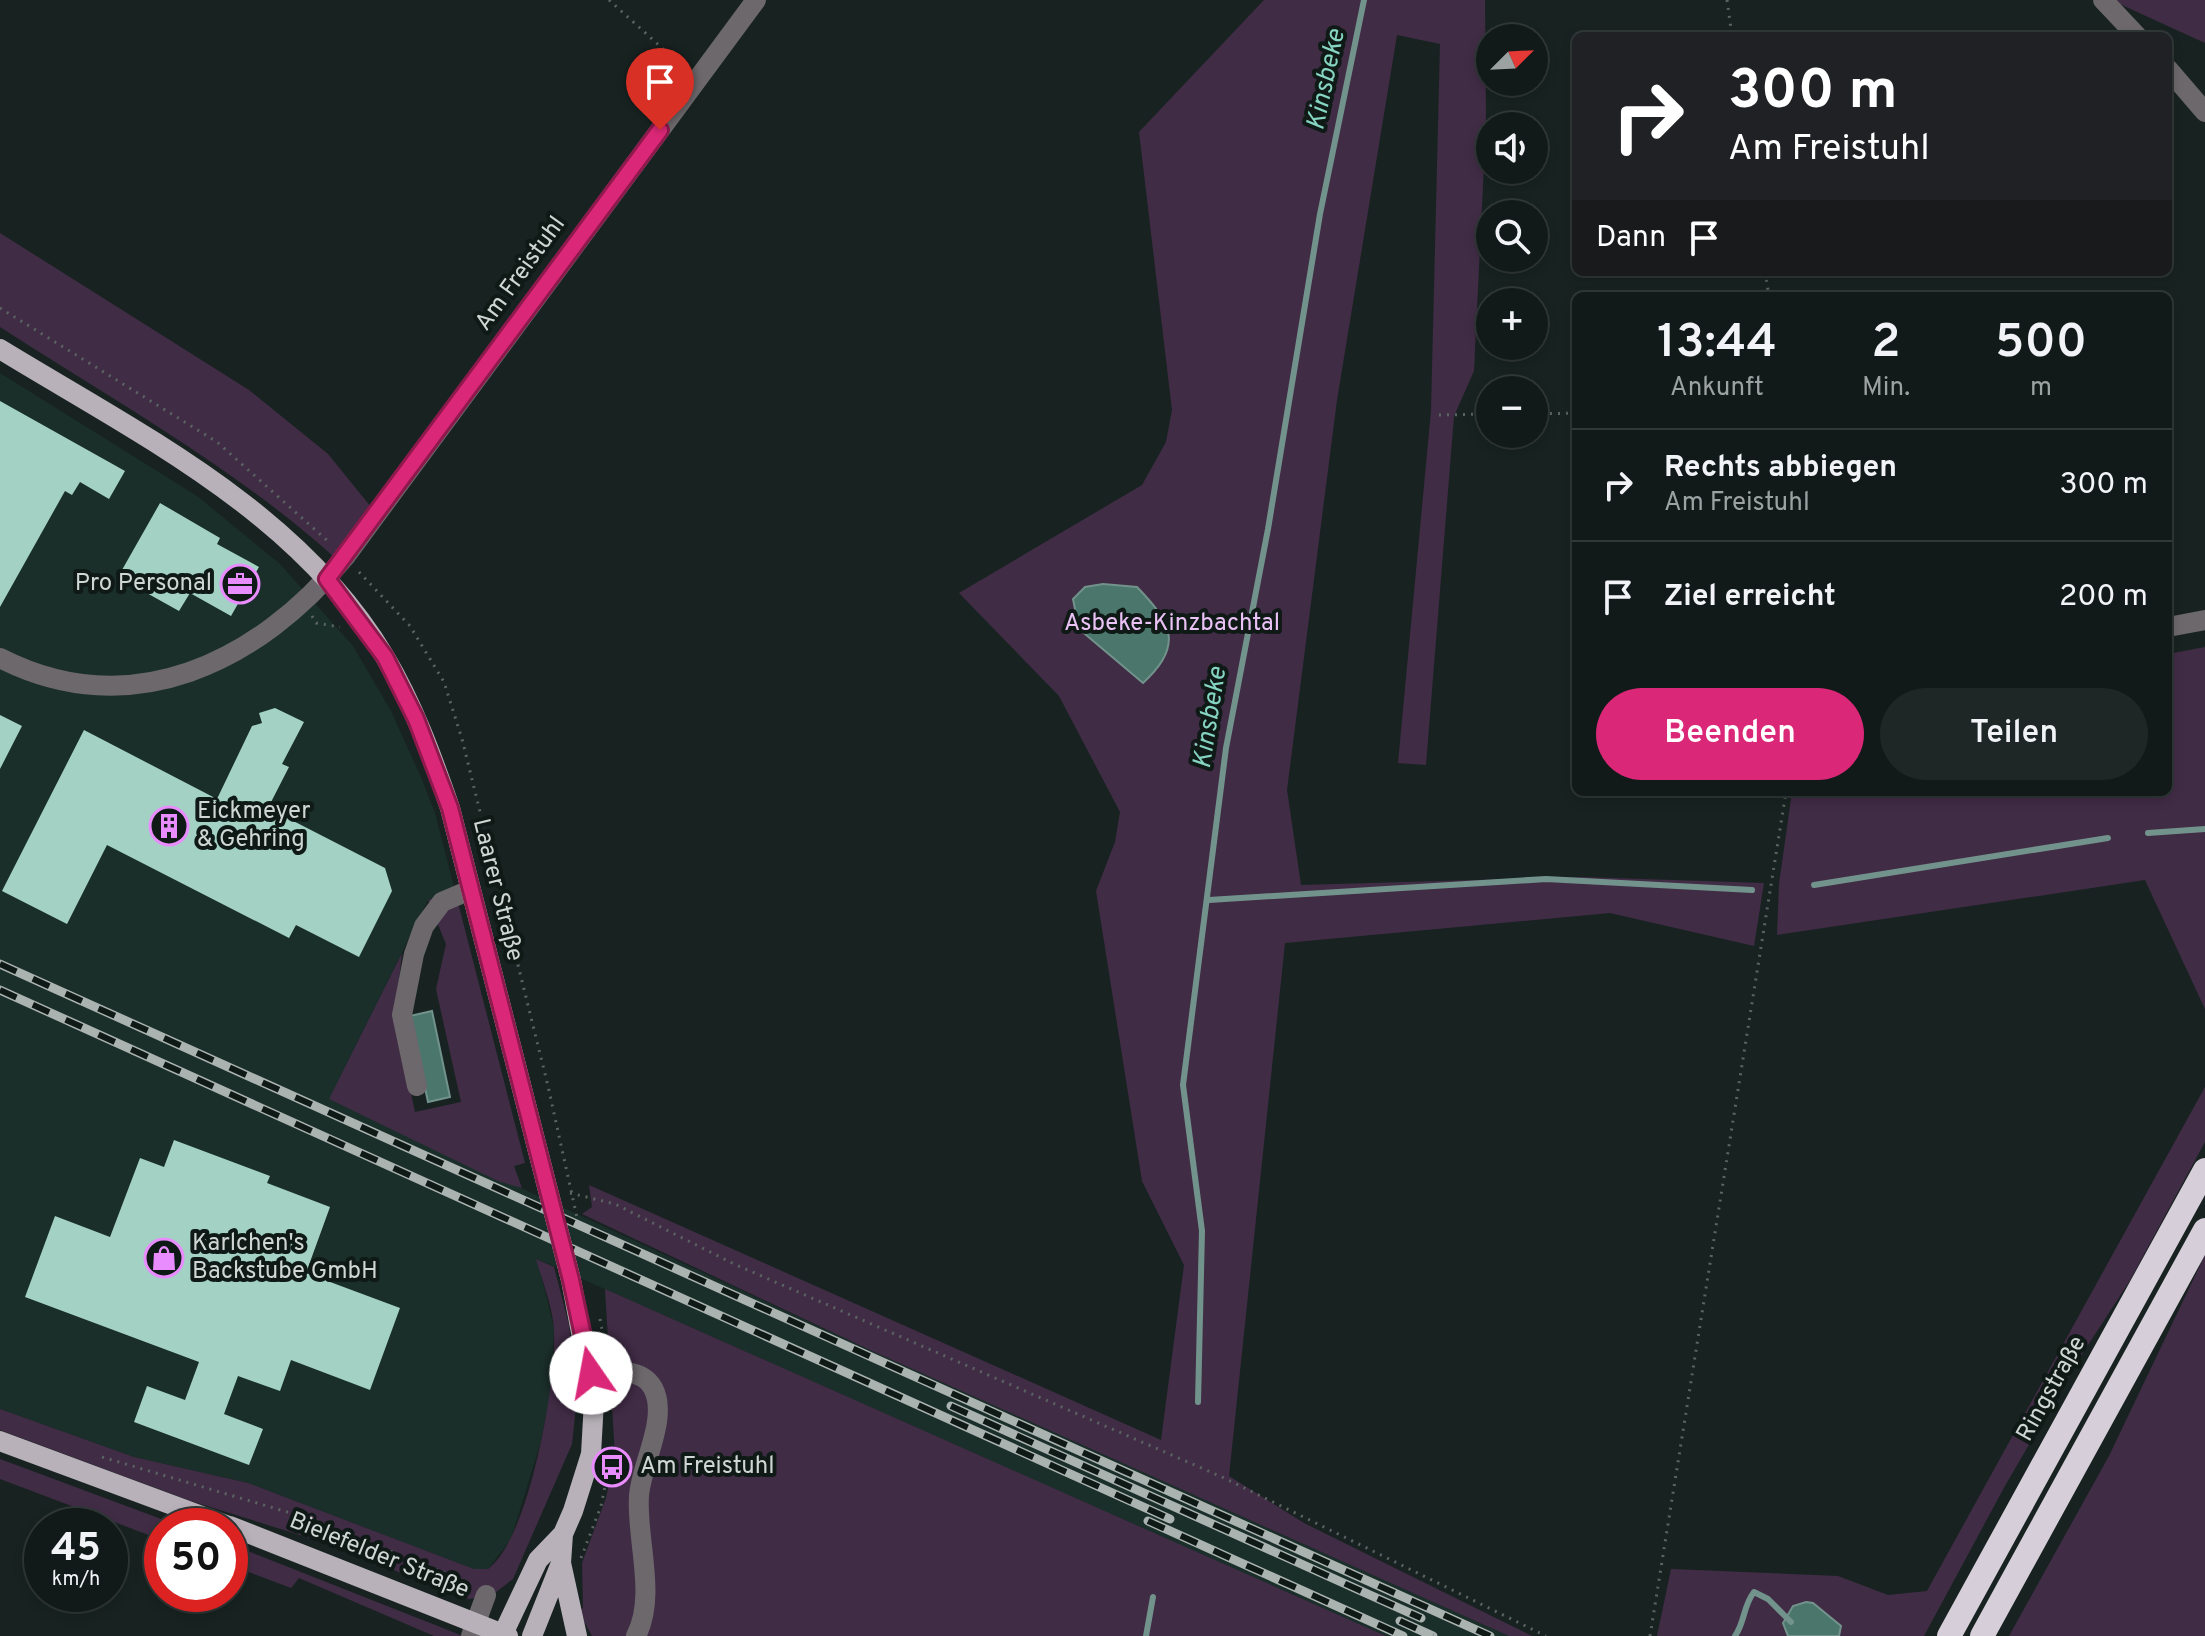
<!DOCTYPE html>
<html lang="de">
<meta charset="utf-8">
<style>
:root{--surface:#121a19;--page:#1f2726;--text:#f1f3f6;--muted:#9ca1a2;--line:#313838;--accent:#db2777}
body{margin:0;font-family:Overpass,sans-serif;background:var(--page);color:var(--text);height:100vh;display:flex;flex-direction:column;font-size:30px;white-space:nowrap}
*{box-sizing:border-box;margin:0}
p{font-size:26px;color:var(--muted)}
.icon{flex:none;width:44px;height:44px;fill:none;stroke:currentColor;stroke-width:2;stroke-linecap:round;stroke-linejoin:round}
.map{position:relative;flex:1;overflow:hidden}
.sheet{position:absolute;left:1572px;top:292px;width:600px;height:504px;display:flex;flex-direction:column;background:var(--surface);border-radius:12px;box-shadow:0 4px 12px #0003,0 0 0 2px var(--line)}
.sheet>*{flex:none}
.top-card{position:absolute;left:1572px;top:32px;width:600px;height:244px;border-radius:12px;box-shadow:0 4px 12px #0003,0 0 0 2px var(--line);background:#202124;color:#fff;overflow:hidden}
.needle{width:52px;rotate:66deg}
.buttons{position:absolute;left:1476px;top:24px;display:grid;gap:16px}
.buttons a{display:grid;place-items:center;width:72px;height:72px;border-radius:50%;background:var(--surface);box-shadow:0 4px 12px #0003,0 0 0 2px var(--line);font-size:40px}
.speed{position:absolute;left:24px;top:1508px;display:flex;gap:16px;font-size:40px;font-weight:700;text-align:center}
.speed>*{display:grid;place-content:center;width:104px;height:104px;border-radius:50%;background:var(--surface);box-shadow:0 4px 12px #0003,0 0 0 2px var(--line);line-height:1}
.speed small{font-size:20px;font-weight:400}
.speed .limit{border:12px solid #d22;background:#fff;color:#111}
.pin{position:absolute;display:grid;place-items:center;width:68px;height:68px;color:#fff;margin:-82px -34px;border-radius:50% 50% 50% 0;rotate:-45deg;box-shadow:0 0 8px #0007}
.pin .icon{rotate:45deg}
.me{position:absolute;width:88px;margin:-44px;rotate:348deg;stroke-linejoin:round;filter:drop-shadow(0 0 6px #0008)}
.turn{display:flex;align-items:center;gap:28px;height:168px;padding:0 24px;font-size:36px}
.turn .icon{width:104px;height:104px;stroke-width:2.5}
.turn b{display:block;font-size:56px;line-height:68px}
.then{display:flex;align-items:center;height:76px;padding:0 24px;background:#0003;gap:16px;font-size:30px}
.eta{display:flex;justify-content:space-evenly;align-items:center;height:136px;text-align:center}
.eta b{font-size:48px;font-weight:600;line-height:56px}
.action{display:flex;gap:16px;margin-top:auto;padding:16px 24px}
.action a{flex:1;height:92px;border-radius:48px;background:var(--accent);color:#fff;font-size:32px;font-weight:600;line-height:92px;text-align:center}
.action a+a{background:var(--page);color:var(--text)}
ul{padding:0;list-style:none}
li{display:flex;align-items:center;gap:24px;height:112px;padding:0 24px;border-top:2px solid var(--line)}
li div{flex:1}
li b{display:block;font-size:30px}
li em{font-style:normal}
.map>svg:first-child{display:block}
</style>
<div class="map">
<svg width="2205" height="1636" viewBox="0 0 2205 1636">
<rect width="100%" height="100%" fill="#182321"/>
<path fill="#1b2f2a" d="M 0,373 L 197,496 L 280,564 L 353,646 L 391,711 L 421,777 L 435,813 L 455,891 L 428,900 L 329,1099 L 870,1350 L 1509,1636 L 1386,1636 L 537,1259 L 554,1328 L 552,1384 L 541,1441 L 511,1539 L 488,1569 L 474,1569 L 248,1483 L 134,1457 L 0,1409 Z"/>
<path fill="#412c46" d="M 1264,0 L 1485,0 L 1486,123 L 1474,371 L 1454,416 L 1426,765 L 1398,763 L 1431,411 L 1440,44 L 1397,35 L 1337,400 L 1287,790 L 1301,885 L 1582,877 L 1764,883 L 1754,946 L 1610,913 L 1285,943 L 1229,1476 L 1304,1523 L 1532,1636 L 1509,1636 L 870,1350 L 582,1214 L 592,1207 L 589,1185 L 1161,1440 L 1184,1265 L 1142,1181 L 1096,891 L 1115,842 L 1120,812 L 1059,696 L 959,593 L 1142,485 L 1166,442 L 1172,410 L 1139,132 Z
M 2111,0 L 2205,0 L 2205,43 Z
M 0,233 L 249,390 L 328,454 L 371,507 L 334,557 C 234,467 113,400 0,327 Z
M 2205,647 L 2205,1009 L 2145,880 L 1777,935 L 1779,884 L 1792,792 L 2168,792 L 2168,654 Z
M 455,891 L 525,1163 L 514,1166 L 522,1188 L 498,1181 L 329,1099 L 402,953 L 395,1016 L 415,1112 L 461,1102 L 436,989 L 446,944 L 428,900 Z
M 2205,1087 L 2205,1142 L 2129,1282 L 2077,1362 L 2006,1484 L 1924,1636 L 1657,1636 L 1671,1569 L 1838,1576 L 1888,1595 L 1927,1591 Z
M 2205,1255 L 2205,1636 L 2009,1636 L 2109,1456 Z
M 536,1259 L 554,1267 L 569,1325 L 577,1398 L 572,1444 L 513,1579 L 491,1596 L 468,1599 L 319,1541 L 191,1501 L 0,1430 L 0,1409 L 134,1457 L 248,1483 L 474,1569 L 488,1569 C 529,1540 557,1380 554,1330 C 553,1307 542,1281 536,1259 Z
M 605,1289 L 1386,1636 L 592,1636 L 579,1612 L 583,1608 L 582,1563 L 606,1498 L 615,1456 Z
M 0,1459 L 180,1526 L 162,1526 L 162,1540 L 0,1479 Z
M 230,1544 L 463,1636 L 434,1636 L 299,1578 L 291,1588 L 230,1565 Z"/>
<path fill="#4a766c" stroke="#72938b" stroke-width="2" d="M 1103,584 L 1137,587 C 1172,623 1184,646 1143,683 L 1079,629 L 1073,599 L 1085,587 Z
M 432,1011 L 450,1097 L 428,1102 L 410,1016 Z
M 1806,1602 L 1813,1603 L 1841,1626 L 1839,1636 L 1788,1636 L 1783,1623 L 1793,1606 Z"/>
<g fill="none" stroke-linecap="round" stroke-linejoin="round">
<path stroke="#72938b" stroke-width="6" d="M 2148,833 L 2205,829
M 1814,885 L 2108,838
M 1209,900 L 1546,879 L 1752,890
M 1198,1402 L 1202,1231 L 1183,1085 L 1226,748 L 1268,529 L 1320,214 L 1364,0
M 1146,1636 L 1153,1597
M 1735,1636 C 1745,1622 1743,1606 1754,1592 L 1768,1599 L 1791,1622"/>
</g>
<path fill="#a3d2c5" d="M 0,401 L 125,471 L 109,499 L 80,482 L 72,495 L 65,491 L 0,607 Z
M 160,503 L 220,538 L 217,544 L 259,567 L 231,616 L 190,593 L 179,611 L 118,577 Z
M 275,708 L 304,722 L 282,764 L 289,767 L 268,808 L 385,868 L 392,891 L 359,957 L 296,925 L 289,938 L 107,845 L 67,924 L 2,891 L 84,730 L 217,799 L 252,726 L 262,723 L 259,713 Z
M 0,715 L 22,726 L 0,769 Z
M 174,1140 L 270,1176 L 267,1183 L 330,1207 L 306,1273 L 400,1308 L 370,1390 L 291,1360 L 280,1391 L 238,1376 L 224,1414 L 263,1429 L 249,1465 L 134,1422 L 147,1386 L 185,1400 L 199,1362 L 25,1297 L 55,1216 L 110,1237 L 140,1158 L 164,1167 Z"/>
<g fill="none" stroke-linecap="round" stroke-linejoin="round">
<path stroke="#5b6462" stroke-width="3" stroke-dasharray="2 6" stroke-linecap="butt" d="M 609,0 L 683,67
M 1727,0 L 1732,36
M 1765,272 L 1769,296
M 0,308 L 217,442 L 331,544
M 1534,414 L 1576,413
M 1439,415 L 1490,414
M 359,572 L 410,626 L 444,682 L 462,739 L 548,1086 L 578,1222
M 312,616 L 316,623 L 340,627
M 570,1193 L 615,1204 L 734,1264 L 1222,1477 L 1546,1636
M 600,1319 L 605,1347
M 102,1457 L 304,1517 L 470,1583
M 581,1558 L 601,1506 L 610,1462
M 1650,1636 L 1786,792"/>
<path stroke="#6c686c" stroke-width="20" d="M 2103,0 L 2137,36
M 2168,69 L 2205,112
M 2168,627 L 2205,620
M 0,658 C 131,725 259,662 345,557 L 756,0
M 417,1086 L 402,1015 L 414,954 L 424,926 L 442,902 L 470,890
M 591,1373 C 611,1371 642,1367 653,1388 C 669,1418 641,1464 639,1496 C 636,1539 657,1596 636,1636
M 471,1636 L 486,1595"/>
<path stroke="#b8b1b9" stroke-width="20" d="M 0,349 C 139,434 299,512 385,657 C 413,704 432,756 450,808 L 571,1280 L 594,1401 L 591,1454 L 573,1511 L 563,1534 L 538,1560 L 503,1634
M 0,1441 L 229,1526
M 230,1526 L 508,1636
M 561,1563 L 577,1636
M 532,1636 L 561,1563 L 563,1534"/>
<path stroke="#d6ced8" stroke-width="24" d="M 1949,1636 L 2205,1170
M 1982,1636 L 2205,1230"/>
<defs>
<path id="rail" d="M 0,964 L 1490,1636
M 0,990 L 1170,1519
M 951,1406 L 1421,1618
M 1148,1521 L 1403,1636
M 1400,1621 L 1433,1636"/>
</defs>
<use href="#rail" stroke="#abb3b1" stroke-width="9"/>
<use href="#rail" stroke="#0f1a17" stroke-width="6" stroke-dasharray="18" stroke-linecap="butt"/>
</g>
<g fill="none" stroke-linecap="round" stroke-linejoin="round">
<defs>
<path id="route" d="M 591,1373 L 571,1280 L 450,808 L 416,719 L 385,657 L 327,579 L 660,130"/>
</defs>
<use href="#route" stroke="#8e194d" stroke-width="20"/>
<use href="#route" stroke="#db2777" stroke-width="14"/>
</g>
<defs>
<symbol id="office-ring" viewBox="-11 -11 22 22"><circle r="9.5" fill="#0f1a17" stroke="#e98dfe" stroke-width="1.5"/><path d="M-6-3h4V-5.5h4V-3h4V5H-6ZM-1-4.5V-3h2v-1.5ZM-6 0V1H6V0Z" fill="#e98dfe"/></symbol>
<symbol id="building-ring" viewBox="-11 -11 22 22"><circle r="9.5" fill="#0f1a17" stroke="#e98dfe" stroke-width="1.5"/><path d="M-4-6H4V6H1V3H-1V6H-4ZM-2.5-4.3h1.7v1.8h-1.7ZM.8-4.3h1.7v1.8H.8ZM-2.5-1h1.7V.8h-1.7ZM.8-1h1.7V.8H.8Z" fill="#e98dfe"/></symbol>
<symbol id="shop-ring" viewBox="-11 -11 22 22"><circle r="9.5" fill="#0f1a17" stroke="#e98dfe" stroke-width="1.5"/><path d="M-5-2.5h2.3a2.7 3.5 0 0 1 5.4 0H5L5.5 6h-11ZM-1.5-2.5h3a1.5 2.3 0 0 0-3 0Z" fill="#e98dfe"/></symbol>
<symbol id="bus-ring" viewBox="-11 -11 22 22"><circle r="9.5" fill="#0f1a17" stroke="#e98dfe" stroke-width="1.5"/><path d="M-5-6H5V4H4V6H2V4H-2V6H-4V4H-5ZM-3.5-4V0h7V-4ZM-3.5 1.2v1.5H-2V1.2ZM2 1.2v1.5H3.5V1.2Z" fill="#e98dfe"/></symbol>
</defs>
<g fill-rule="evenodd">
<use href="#office-ring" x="218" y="562" width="44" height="44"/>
<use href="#building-ring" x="147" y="804" width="44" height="44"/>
<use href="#shop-ring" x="142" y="1236" width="44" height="44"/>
<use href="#bus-ring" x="590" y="1445" width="44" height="44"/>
</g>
<g text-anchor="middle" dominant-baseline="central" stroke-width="8" stroke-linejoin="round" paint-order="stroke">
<g font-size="24" fill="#cfd6d4" stroke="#0f1a17">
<text transform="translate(521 274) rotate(-54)">Am Freistuhl</text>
<text transform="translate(497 890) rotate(76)">Laarer Straße</text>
<text transform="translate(2052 1389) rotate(-61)">Ringstraße</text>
<text transform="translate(379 1556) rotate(22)">Bielefelder Straße</text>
</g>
<g font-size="24" fill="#cfd6d4" stroke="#0f1a17" text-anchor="start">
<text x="212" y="584" text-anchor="end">Pro Personal</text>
<text x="197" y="812">Eickmeyer<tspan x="197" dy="28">&amp; Gehring</tspan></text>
<text x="192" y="1244">Karlchen's<tspan x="192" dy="28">Backstube GmbH</tspan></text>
<text x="640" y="1467">Am Freistuhl</text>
</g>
<g font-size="24" fill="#ebc2f5" stroke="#0f1a17">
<text x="1172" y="624">Asbeke-Kinzbachtal</text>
</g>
<g font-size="26" font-style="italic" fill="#86d5c2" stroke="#0f1a17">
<text transform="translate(1327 80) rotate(-78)">Kinsbeke</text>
<text transform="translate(1211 718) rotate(-81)">Kinsbeke</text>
</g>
</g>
</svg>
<div class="buttons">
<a><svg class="needle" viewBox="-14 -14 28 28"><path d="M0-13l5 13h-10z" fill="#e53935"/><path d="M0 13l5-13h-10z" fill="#9ca1a2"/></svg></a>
<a><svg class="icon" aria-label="sound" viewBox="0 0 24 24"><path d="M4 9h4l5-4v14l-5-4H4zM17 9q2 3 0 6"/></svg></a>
<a><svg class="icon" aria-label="search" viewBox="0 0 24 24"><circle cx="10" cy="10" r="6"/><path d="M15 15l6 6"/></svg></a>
<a>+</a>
<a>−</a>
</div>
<div class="speed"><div>45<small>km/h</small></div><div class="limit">50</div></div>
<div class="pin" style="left:660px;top:130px;background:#d93025"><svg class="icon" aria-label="arrive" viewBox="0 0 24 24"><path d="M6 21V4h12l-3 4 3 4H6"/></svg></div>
<svg class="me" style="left:591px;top:1373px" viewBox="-20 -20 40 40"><circle r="19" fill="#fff"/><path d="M0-13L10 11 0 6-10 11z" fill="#db2777"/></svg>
<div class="top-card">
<div class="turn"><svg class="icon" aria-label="right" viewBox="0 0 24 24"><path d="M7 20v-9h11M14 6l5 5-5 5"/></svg><div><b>300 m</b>Am Freistuhl</div></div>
<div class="then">Dann<svg class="icon" aria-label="arrive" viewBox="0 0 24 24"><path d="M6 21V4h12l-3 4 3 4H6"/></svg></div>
</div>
<section class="sheet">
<div class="eta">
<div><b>13:44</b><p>Ankunft</p></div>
<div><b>2</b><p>Min.</p></div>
<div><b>500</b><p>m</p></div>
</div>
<ul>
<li><svg class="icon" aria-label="right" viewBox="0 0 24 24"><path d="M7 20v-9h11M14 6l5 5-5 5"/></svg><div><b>Rechts abbiegen</b><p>Am Freistuhl</p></div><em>300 m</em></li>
<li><svg class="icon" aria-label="arrive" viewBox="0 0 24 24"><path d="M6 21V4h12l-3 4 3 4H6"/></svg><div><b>Ziel erreicht</b></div><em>200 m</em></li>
</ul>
<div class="action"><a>Beenden</a><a>Teilen</a></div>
</section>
</div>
